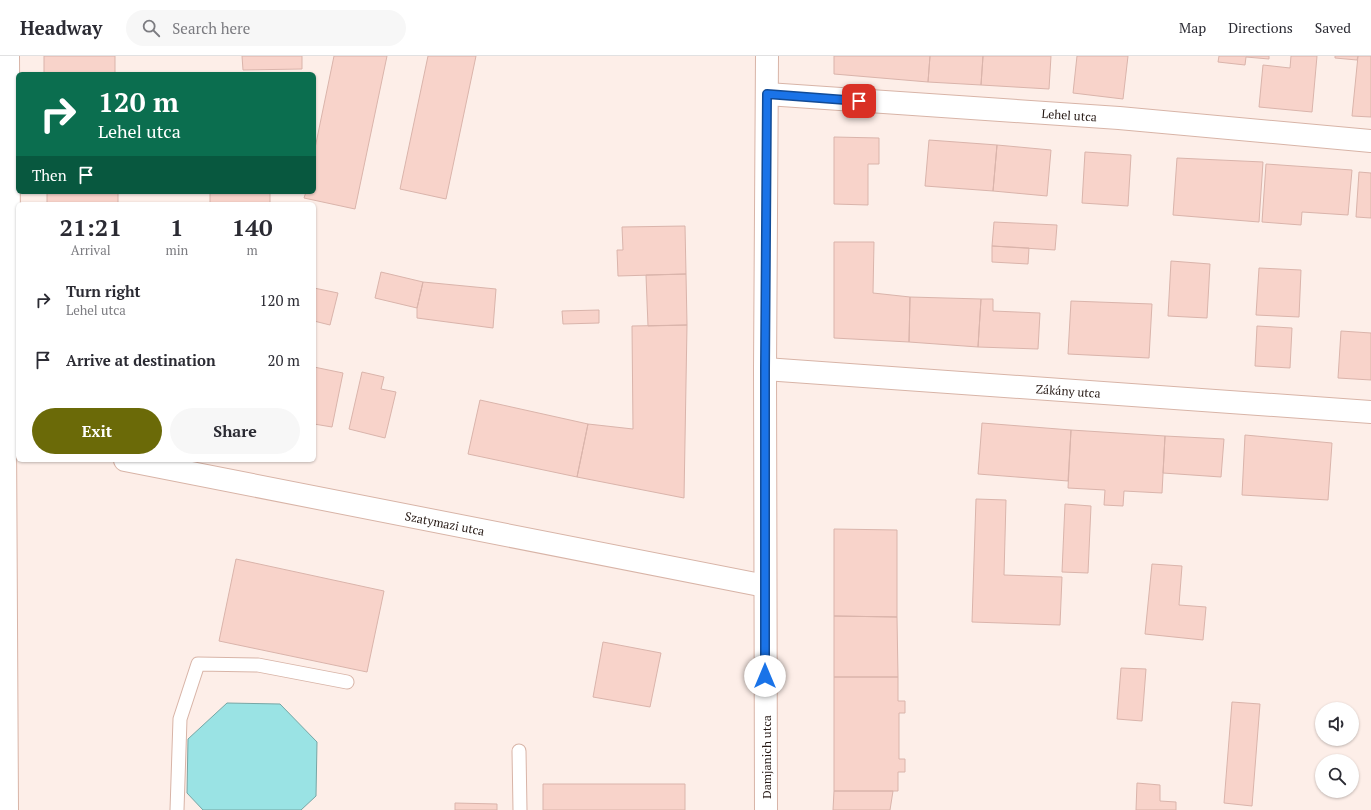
<!DOCTYPE html>
<meta charset="utf-8">
<style>
:root{--surface:#fff;--page:#f7f7f7;--text:#2b2b33;--muted:#7c7c81;--line:#e1e1e2;--accent:#6b6a08}
body{margin:0;font-family:"PT Serif",serif;background:var(--page);color:var(--text);height:100vh;display:flex;flex-direction:column;font-size:15px;white-space:nowrap}
*{box-sizing:border-box;margin:0}
p{font-size:13px;color:var(--muted)}
.icon{flex:none;width:22px;height:22px;fill:none;stroke:currentColor;stroke-width:2;stroke-linecap:round;stroke-linejoin:round}
.map{position:relative;flex:1;overflow:hidden}
.sheet{position:absolute;left:16px;top:146px;width:300px;height:260px;display:flex;flex-direction:column;background:var(--surface);border-radius:6px;box-shadow:0 1px 3px #0004}
.sheet>*{flex:none}
.hud{position:absolute;left:16px;top:16px;width:300px;height:122px;border-radius:6px;box-shadow:0 1px 3px #0004;background:#0b6e4f;color:#fff;overflow:hidden}
.fabs{position:absolute;left:1315px;top:646px;display:grid;gap:8px}
.fabs a{display:grid;place-items:center;width:44px;height:44px;border-radius:50%;background:var(--surface);box-shadow:0 1px 3px #0004;font-size:20px}
.pin{position:absolute;display:grid;place-items:center;width:34px;height:34px;color:#fff;margin:-17px;border-radius:8px;box-shadow:0 2px 6px #0006}
.me{position:absolute;width:44px;margin:-22px;rotate:0deg;stroke-linejoin:round;filter:drop-shadow(0 0 3px #0008)}
.turn{display:flex;align-items:center;gap:14px;height:84px;padding:0 16px;font-size:18px}
.turn .icon{width:52px;height:52px;stroke-width:2.5}
.turn b{display:block;font-size:28px;line-height:34px}
.then{display:flex;align-items:center;height:38px;padding:0 16px;background:#0003;gap:8px;font-size:15px}
.eta{display:flex;justify-content:space-evenly;align-items:center;height:68px;text-align:center}
.eta b{font-size:24px;font-weight:700;line-height:28px}
.button{display:flex;gap:8px;margin-top:auto;padding:8px 16px}
.button a{flex:1;height:46px;border-radius:24px;background:var(--accent);color:#fff;font-size:16px;font-weight:700;line-height:46px;text-align:center}
.button a+a{background:var(--page);color:var(--text)}
ul{padding:0;list-style:none}
li{display:flex;align-items:center;gap:12px;height:60px;padding:0 16px}
li div{flex:1}
li b{display:block;font-size:15px}
li em{font-style:normal}
header{display:flex;align-items:center;gap:24px;box-sizing:border-box;height:56px;padding:0 20px;background:var(--surface);border-bottom:1px solid var(--line)}
header strong{font-size:19px}
nav{display:flex;gap:22px;margin-inline-start:auto;font-size:14px}
.search{width:280px;height:36px;background:var(--page);display:flex;align-items:center;gap:10px;box-sizing:border-box;padding:0 14px;border-radius:22px;color:var(--muted);font-size:15px}
.map>svg:first-child{display:block}
</style>
<header>
<strong>Headway</strong>
<div class="search"><svg class="icon" aria-label="search" viewBox="0 0 24 24"><circle cx="10" cy="10" r="6"/><path d="M15 15l6 6"/></svg>Search here</div>
<nav><a>Map</a><a>Directions</a><a>Saved</a></nav>
</header>
<div class="map">
<svg width="1371" height="754" viewBox="0 0 1371 754">
<rect width="100%" height="100%" fill="#fdeee8"/>
<path fill="#9ae3e4" stroke="#77a6a5" d="M 227,647 L 280,648 L 317,686 L 316,740 L 301,754 L 203,754 L 187,737 L 188,683 Z"/>
<path fill="#f8d3ca" stroke="#dab4ab" d="M 44,0 L 115,0 L 115,18 L 44,18 Z
M 242,0 L 302,0 L 302,13 L 243,14 Z
M 334,0 L 387,0 L 355,153 L 304,142 L 306,136 L 314,136 L 314,97 Z
M 428,0 L 476,0 L 446,143 L 400,133 Z
M 834,0 L 930,0 L 928,26 L 834,18 Z
M 930,0 L 983,0 L 981,29 L 928,26 Z
M 983,0 L 1051,0 L 1049,33 L 981,29 Z
M 1077,0 L 1128,0 L 1123,43 L 1073,37 Z
M 1219,0 L 1269,0 L 1269,3 L 1246,1 L 1245,9 L 1218,6 Z
M 1291,0 L 1317,0 L 1312,56 L 1259,51 L 1263,9 L 1290,12 Z
M 1335,0 L 1358,0 L 1357,4 L 1335,2 Z
M 1358,0 L 1371,0 L 1371,61 L 1352,60 Z
M 834,81 L 879,82 L 879,108 L 868,108 L 868,149 L 834,148 Z
M 929,84 L 997,89 L 993,135 L 925,130 Z
M 997,89 L 1051,94 L 1047,140 L 993,135 Z
M 1085,96 L 1131,99 L 1128,150 L 1082,147 Z
M 1177,102 L 1263,106 L 1259,166 L 1173,159 Z
M 1266,108 L 1352,114 L 1348,159 L 1302,156 L 1301,169 L 1262,166 Z
M 1359,116 L 1371,117 L 1371,162 L 1356,161 Z
M 47,136 L 118,136 L 118,148 L 47,148 Z
M 210,136 L 270,136 L 270,148 L 210,148 Z
M 994,166 L 1057,169 L 1055,194 L 992,190 Z
M 685,170 L 686,218 L 618,220 L 617,194 L 623,194 L 622,171 Z
M 834,186 L 874,186 L 873,237 L 910,241 L 909,286 L 834,282 Z
M 992,190 L 1029,192 L 1028,208 L 992,206 Z
M 1171,205 L 1210,208 L 1207,262 L 1168,260 Z
M 1259,212 L 1301,214 L 1299,261 L 1256,259 Z
M 381,216 L 423,226 L 417,252 L 375,242 Z
M 686,218 L 687,269 L 648,270 L 646,219 Z
M 423,226 L 496,233 L 493,272 L 417,262 L 417,252 Z
M 314,232 L 338,237 L 330,269 L 314,265 Z
M 910,241 L 981,243 L 978,291 L 909,286 Z
M 981,243 L 993,243 L 993,255 L 1040,257 L 1038,293 L 978,291 Z
M 1071,245 L 1152,248 L 1149,302 L 1068,298 Z
M 599,254 L 599,267 L 563,268 L 562,255 Z
M 687,269 L 684,442 L 577,421 L 588,368 L 633,373 L 632,270 Z
M 1257,270 L 1292,272 L 1290,312 L 1255,310 Z
M 1341,275 L 1371,277 L 1371,324 L 1338,322 Z
M 314,311 L 343,317 L 332,371 L 314,368 Z
M 362,316 L 384,321 L 381,333 L 396,336 L 385,382 L 349,373 Z
M 480,344 L 588,368 L 577,421 L 468,398 Z
M 982,367 L 1071,374 L 1068,425 L 978,418 Z
M 1071,374 L 1165,380 L 1162,437 L 1124,435 L 1123,450 L 1104,449 L 1105,434 L 1068,432 Z
M 1245,379 L 1332,387 L 1328,444 L 1242,439 Z
M 1165,380 L 1224,383 L 1221,421 L 1163,417 Z
M 976,443 L 1006,444 L 1004,519 L 1062,521 L 1060,569 L 972,566 Z
M 1065,448 L 1091,450 L 1088,517 L 1062,516 Z
M 834,473 L 897,474 L 897,561 L 834,560 Z
M 236,503 L 384,535 L 367,616 L 219,585 Z
M 1152,508 L 1182,510 L 1179,549 L 1206,551 L 1203,584 L 1145,578 Z
M 834,560 L 897,561 L 898,621 L 834,621 Z
M 603,586 L 661,597 L 650,651 L 593,641 Z
M 1121,612 L 1146,613 L 1142,665 L 1117,663 Z
M 834,621 L 898,621 L 898,645 L 905,645 L 905,657 L 899,657 L 899,703 L 905,703 L 905,716 L 898,716 L 898,735 L 834,735 Z
M 1232,646 L 1260,648 L 1252,750 L 1224,747 Z
M 1137,727 L 1160,729 L 1160,745 L 1176,746 L 1176,754 L 1136,754 Z
M 543,728 L 685,728 L 685,754 L 543,754 Z
M 834,735 L 893,735 L 890,754 L 833,754 Z
M 455,747 L 497,748 L 497,754 L 455,754 Z"/>
<g fill="none" stroke-linecap="round" stroke-linejoin="round">
<defs>
<path id="lane" d="M 519,695 L 520,754
M 177,754 L 180,663 L 198,608 L 258,609 L 347,626"/>
<g id="street">
<path id="s1" d="M 767,38 L 1119,62 L 1371,85"/>
<path id="s2" d="M 765,313 L 1371,356"/>
<path id="s3" d="M 125,404 L 765,530"/>
<path d="M 7,754 L 5,380 L 9,170 L 8,0"/>
<path d="M 766,754 L 765,313 L 767,0"/>
</g>
</defs>
<use href="#lane" stroke="#d8b4a7" stroke-width="15"/>
<use href="#street" stroke="#d8b4a7" stroke-width="24"/>
<use href="#lane" stroke="#fff" stroke-width="13"/>
<use href="#street" stroke="#fff" stroke-width="22"/>
</g>
<g fill="none" stroke-linecap="round" stroke-linejoin="round">
<defs>
<path id="route" d="M 765,620 L 765,313 L 767,38 L 859,45"/>
</defs>
<use href="#route" stroke="#114b97" stroke-width="10"/>
<use href="#route" stroke="#1a73e8" stroke-width="7"/>
</g>
<g text-anchor="middle" dominant-baseline="central" stroke-width="3" stroke-linejoin="round" paint-order="stroke">
<g font-size="12" fill="#241712" stroke="#fff">
<text stroke="none"><textPath href="#s1" startOffset="303">Lehel utca</textPath></text>
<text stroke="none"><textPath href="#s2" startOffset="304">Zákány utca</textPath></text>
<text stroke="none"><textPath href="#s3" startOffset="326">Szatymazi utca</textPath></text>
<text transform="translate(766 701) rotate(-90)">Damjanich utca</text>
</g>
</g>
</svg>
<div class="fabs">
<a><svg class="icon" aria-label="sound" viewBox="0 0 24 24"><path d="M4 9h4l5-4v14l-5-4H4zM17 9q2 3 0 6"/></svg></a>
<a><svg class="icon" aria-label="search" viewBox="0 0 24 24"><circle cx="10" cy="10" r="6"/><path d="M15 15l6 6"/></svg></a>
</div>
<div class="pin" style="left:859px;top:45px;background:#d93025"><svg class="icon" aria-label="arrive" viewBox="0 0 24 24"><path d="M6 21V4h12l-3 4 3 4H6"/></svg></div>
<svg class="me" style="left:765px;top:620px" viewBox="-20 -20 40 40"><circle r="19" fill="#fff"/><path d="M0-13L10 11 0 6-10 11z" fill="#1a73e8"/></svg>
<div class="hud">
<div class="turn"><svg class="icon" aria-label="right" viewBox="0 0 24 24"><path d="M7 20v-9h11M14 6l5 5-5 5"/></svg><div><b>120 m</b>Lehel utca</div></div>
<div class="then">Then<svg class="icon" aria-label="arrive" viewBox="0 0 24 24"><path d="M6 21V4h12l-3 4 3 4H6"/></svg></div>
</div>
<section class="sheet">
<div class="eta">
<div><b>21:21</b><p>Arrival</p></div>
<div><b>1</b><p>min</p></div>
<div><b>140</b><p>m</p></div>
</div>
<ul>
<li><svg class="icon" aria-label="right" viewBox="0 0 24 24"><path d="M7 20v-9h11M14 6l5 5-5 5"/></svg><div><b>Turn right</b><p>Lehel utca</p></div><em>120 m</em></li>
<li><svg class="icon" aria-label="arrive" viewBox="0 0 24 24"><path d="M6 21V4h12l-3 4 3 4H6"/></svg><div><b>Arrive at destination</b></div><em>20 m</em></li>
</ul>
<div class="button"><a>Exit</a><a>Share</a></div>
</section>
</div>
